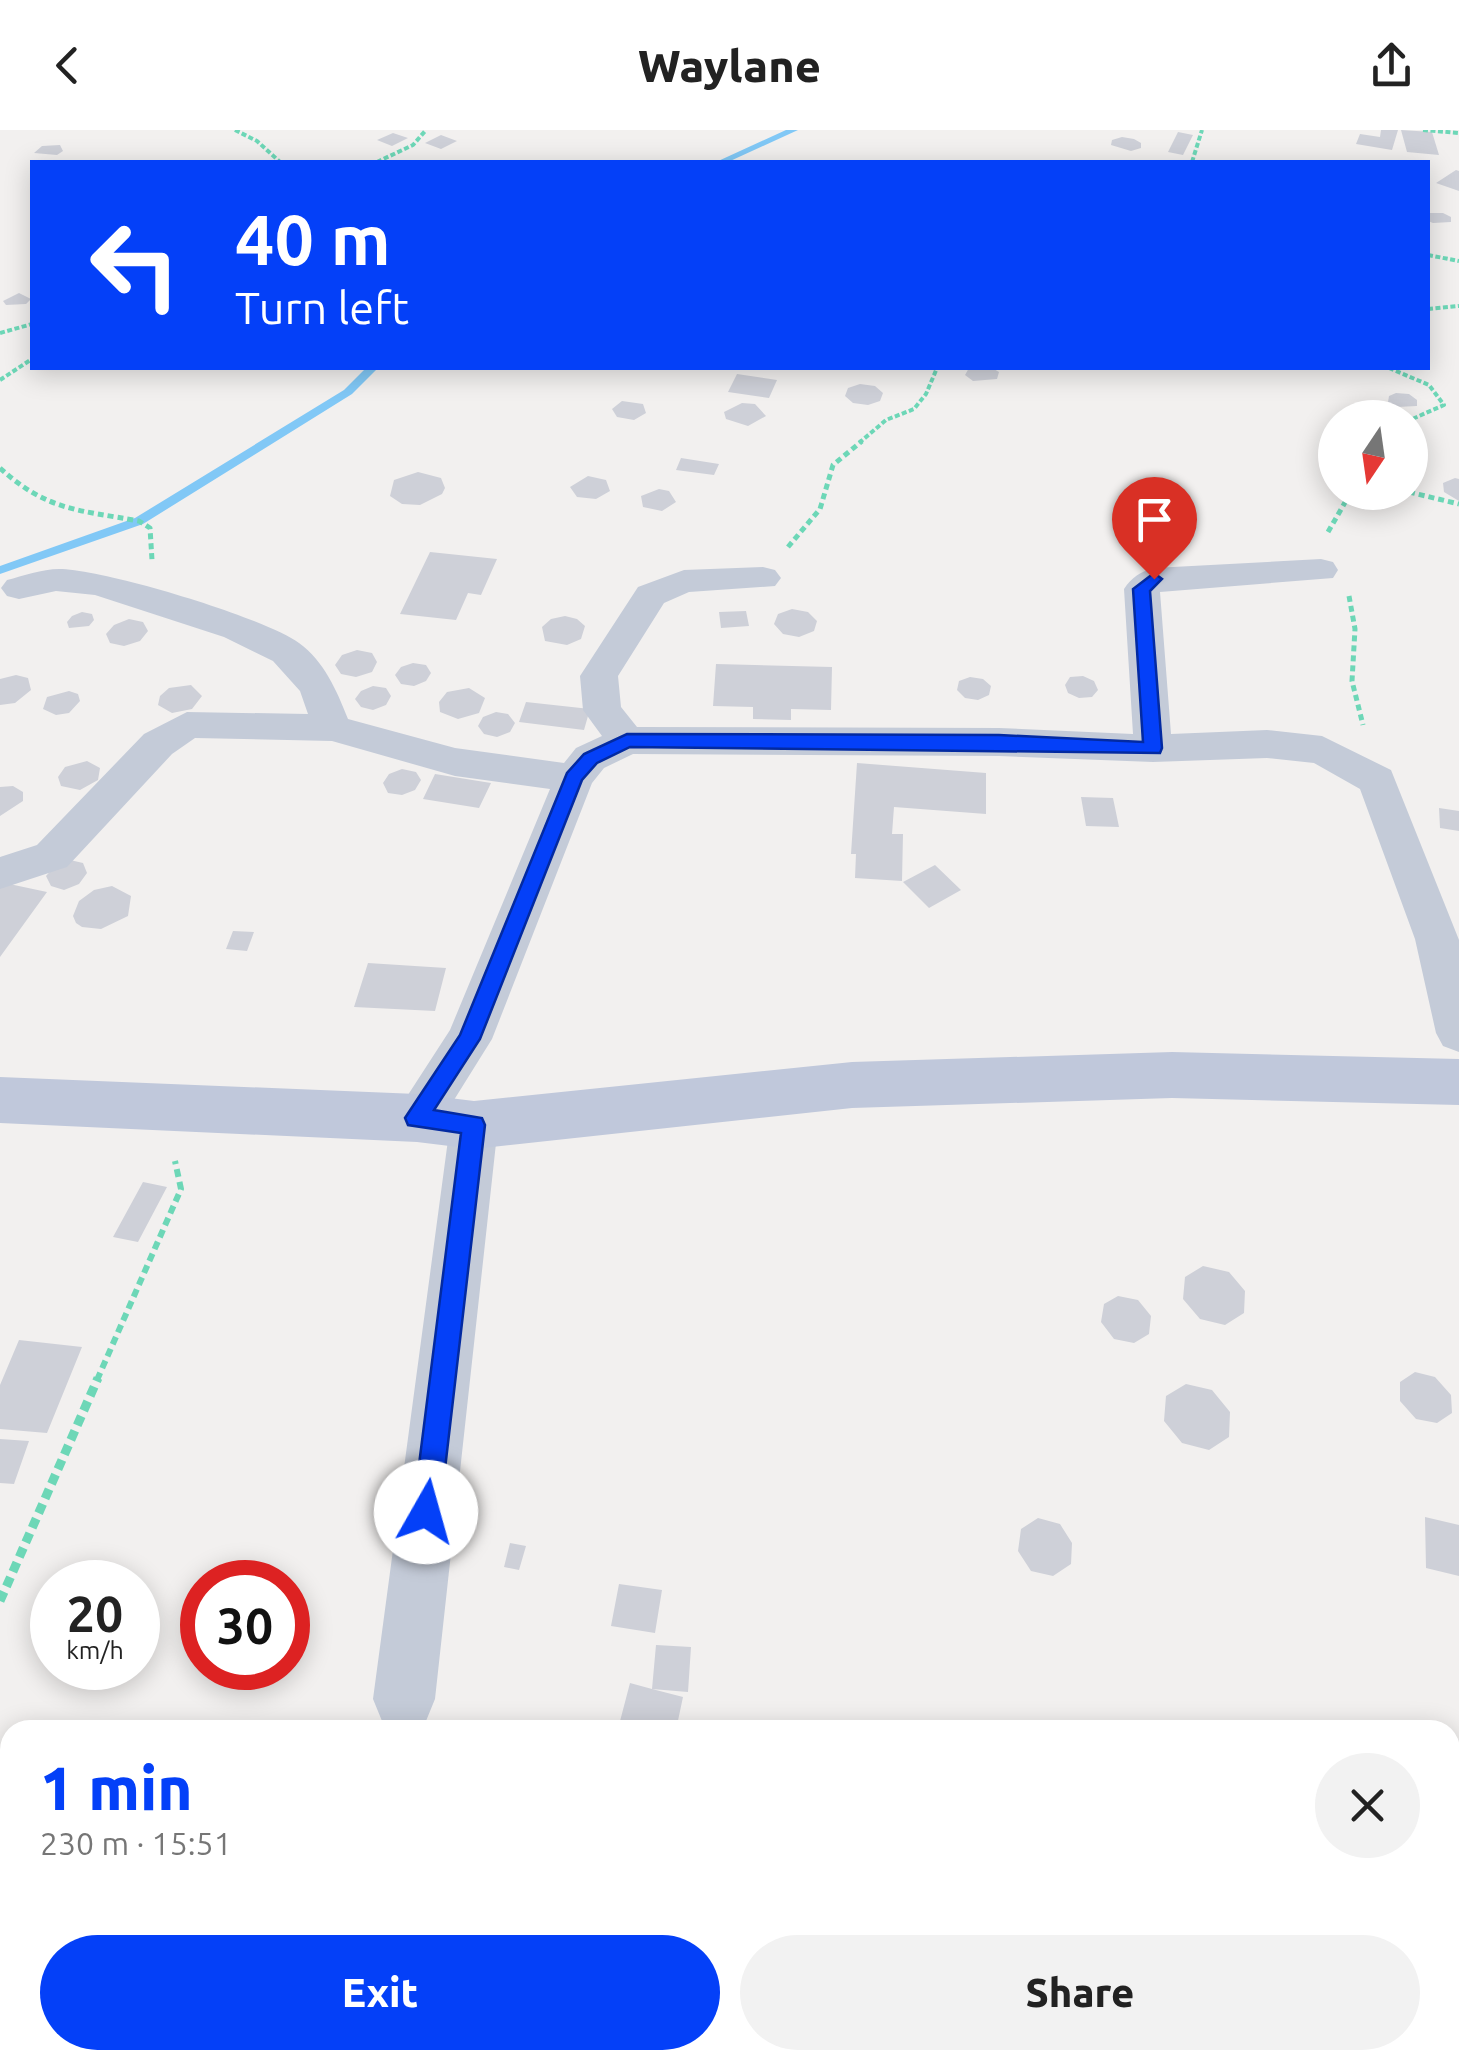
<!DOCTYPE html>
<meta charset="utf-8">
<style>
:root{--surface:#fff;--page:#f2f2f2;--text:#222;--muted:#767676;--accent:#0440f8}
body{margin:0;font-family:Ubuntu,sans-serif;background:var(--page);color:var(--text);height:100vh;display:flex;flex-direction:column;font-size:38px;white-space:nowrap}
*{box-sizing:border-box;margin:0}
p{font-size:32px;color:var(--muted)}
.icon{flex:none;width:55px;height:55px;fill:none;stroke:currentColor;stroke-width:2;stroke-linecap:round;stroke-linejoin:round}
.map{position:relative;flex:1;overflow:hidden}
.details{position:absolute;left:0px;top:1590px;width:1460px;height:350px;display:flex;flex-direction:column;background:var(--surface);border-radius:30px 30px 0 0;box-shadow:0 5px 25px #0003}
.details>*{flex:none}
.guide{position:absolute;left:30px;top:30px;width:1400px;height:210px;border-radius:0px;box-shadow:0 5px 25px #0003;background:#0440f8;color:#fff;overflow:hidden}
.needle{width:65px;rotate:193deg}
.tools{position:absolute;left:1318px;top:270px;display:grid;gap:20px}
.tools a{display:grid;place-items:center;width:110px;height:110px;border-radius:50%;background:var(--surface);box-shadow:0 5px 25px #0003;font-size:50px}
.speed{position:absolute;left:30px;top:1430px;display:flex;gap:20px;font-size:50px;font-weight:700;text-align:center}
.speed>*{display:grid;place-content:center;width:130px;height:130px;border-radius:50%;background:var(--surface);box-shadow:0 5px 25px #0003;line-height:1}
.speed small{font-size:25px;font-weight:400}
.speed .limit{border:15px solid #d22;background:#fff;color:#111}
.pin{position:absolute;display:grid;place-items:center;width:85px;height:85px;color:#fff;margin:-102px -42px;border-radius:50% 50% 50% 0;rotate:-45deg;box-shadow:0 0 10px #0007}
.pin .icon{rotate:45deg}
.me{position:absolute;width:110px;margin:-55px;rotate:7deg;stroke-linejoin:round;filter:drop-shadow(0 0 8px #0008)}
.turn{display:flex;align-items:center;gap:35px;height:210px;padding:0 40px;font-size:45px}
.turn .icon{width:130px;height:130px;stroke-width:2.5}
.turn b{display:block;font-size:70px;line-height:85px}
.round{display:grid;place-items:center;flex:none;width:105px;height:105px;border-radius:52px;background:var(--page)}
.head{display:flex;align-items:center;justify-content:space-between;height:170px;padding:0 40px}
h1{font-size:60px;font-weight:800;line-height:75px;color:var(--accent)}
.button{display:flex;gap:20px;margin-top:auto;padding:20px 40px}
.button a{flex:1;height:115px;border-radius:60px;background:var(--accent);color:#fff;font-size:40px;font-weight:800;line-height:115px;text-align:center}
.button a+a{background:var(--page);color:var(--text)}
header{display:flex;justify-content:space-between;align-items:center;height:130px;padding:0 40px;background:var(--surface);font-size:45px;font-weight:800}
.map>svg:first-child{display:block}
</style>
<header><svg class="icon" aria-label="back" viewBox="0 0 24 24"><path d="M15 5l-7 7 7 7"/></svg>Waylane<svg class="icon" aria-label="share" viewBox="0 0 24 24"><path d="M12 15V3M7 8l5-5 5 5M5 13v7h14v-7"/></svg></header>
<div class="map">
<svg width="1459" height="1940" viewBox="0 0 1459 1940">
<rect width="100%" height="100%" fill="#f2f0ef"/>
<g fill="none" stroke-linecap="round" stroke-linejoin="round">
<path fill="#81c8f6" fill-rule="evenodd" d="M 786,0 L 798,0 L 728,32 L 716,32 Z
M 366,238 L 378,238 L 352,264 L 143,394 L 0,444 L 0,436 L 135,388 L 344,260 Z"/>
</g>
<path fill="#ced0d8" d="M 1381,0 L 1398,0 L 1392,20 L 1356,14 L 1360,4 L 1380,7 Z
M 1401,0 L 1432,2 L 1439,25 L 1407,22 Z
M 1178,2 L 1193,5 L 1183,25 L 1168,22 Z
M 393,3 L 408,8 L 392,16 L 377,10 Z
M 441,5 L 457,11 L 441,19 L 425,13 Z
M 1122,7 L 1134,9 L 1141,13 L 1141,18 L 1131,21 L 1111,15 L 1112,10 Z
M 60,15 L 63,21 L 57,25 L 34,23 L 42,16 Z
M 1456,40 L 1459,41 L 1459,61 L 1436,53 Z
M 1428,83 L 1443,83 L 1451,87 L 1451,92 L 1433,93 L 1428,91 Z
M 19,163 L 31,169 L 26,174 L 6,175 L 3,171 Z
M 969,238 L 992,238 L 999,242 L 997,249 L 973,251 L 965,245 Z
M 737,244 L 777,250 L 769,268 L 728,262 Z
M 860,254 L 875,256 L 883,263 L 880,271 L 868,275 L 853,273 L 845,266 L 848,258 Z
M 1396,263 L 1409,264 L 1417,270 L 1417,276 L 1397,277 L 1388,272 L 1389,266 Z
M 622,271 L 643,274 L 646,283 L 634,290 L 617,287 L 612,279 Z
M 742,273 L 755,274 L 766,286 L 748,296 L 726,289 L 724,282 Z
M 681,328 L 719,334 L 714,345 L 676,340 Z
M 418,342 L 441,348 L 445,358 L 442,364 L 420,375 L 402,374 L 390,366 L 394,350 Z
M 588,346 L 606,350 L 610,361 L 596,369 L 577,367 L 570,357 Z
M 1455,348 L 1459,349 L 1459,371 L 1444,362 L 1443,353 Z
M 659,359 L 669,361 L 676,372 L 662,381 L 643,377 L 641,366 Z
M 430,422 L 497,429 L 481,465 L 468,463 L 456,490 L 400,484 Z
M 792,479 L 808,482 L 817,491 L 814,501 L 799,507 L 783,504 L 774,494 L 778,484 Z
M 746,481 L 749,496 L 721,498 L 719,482 Z
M 82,482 L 92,484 L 94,490 L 89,496 L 69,498 L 67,492 L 72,486 Z
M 565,486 L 577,489 L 585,496 L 581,509 L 567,515 L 545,511 L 542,497 L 551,489 Z
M 129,489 L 143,492 L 148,501 L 140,511 L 124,516 L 110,513 L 106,504 L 114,495 Z
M 357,520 L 372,523 L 377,532 L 372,542 L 356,547 L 341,544 L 335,535 L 342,525 Z
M 413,533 L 426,535 L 431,543 L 426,551 L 414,556 L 401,554 L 395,545 L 401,537 Z
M 716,534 L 832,537 L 831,580 L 791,579 L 791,590 L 753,589 L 753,577 L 713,576 Z
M 16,545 L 28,548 L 31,560 L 15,573 L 0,575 L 0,549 Z
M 1083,546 L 1094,551 L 1098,560 L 1092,567 L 1079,568 L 1068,563 L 1065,555 L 1070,547 Z
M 970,547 L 983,549 L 991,556 L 989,565 L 978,570 L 965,568 L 957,560 L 959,551 Z
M 191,555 L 202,566 L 192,579 L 172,583 L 158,575 L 160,566 L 169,558 Z
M 373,556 L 386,558 L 391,566 L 386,575 L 373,580 L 361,577 L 355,569 L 361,561 Z
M 469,558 L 485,568 L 479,583 L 458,589 L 440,582 L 439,572 L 447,562 Z
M 69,561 L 78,564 L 80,571 L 69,583 L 56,585 L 43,579 L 47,567 Z
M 526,572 L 590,579 L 584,600 L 519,592 Z
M 496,582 L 508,584 L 515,593 L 510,602 L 497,607 L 484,604 L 478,596 L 483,587 Z
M 87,631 L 100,638 L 98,650 L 80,660 L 61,656 L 58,647 L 65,637 Z
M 857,633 L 986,643 L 986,684 L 894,677 L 892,704 L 903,704 L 902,751 L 855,748 L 856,724 L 851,724 Z
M 402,639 L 416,642 L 421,650 L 415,660 L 402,665 L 388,663 L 383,653 L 389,644 Z
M 435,644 L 491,653 L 479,678 L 423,669 Z
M 13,656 L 23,662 L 23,671 L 0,686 L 0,657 Z
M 1081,667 L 1113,668 L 1119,697 L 1086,696 Z
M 1439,678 L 1459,681 L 1459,701 L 1440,698 Z
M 70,730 L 83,733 L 87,743 L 79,754 L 64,760 L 51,756 L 46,746 L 55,736 Z
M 935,735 L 961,760 L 929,778 L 903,752 Z
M 0,752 L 47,762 L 0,827 Z
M 112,756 L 131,766 L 128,786 L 101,799 L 82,797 L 76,793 L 73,786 L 79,771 L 94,760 Z
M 233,801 L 254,802 L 247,821 L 226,819 Z
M 368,833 L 446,838 L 435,881 L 354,877 Z
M 143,1052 L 167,1057 L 138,1112 L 113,1107 Z
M 1203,1136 L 1229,1142 L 1245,1161 L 1244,1183 L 1225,1195 L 1200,1189 L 1183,1169 L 1185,1147 Z
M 1118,1166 L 1138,1170 L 1151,1186 L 1149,1204 L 1134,1213 L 1114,1209 L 1101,1192 L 1104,1174 Z
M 19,1210 L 82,1217 L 47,1303 L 0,1299 L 0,1255 Z
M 1415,1242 L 1435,1247 L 1451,1265 L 1452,1283 L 1437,1293 L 1416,1289 L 1400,1271 L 1400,1252 Z
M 1186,1254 L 1212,1260 L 1230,1282 L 1229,1307 L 1209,1320 L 1182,1313 L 1164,1291 L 1166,1266 Z
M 0,1309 L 29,1311 L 14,1354 L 0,1353 Z
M 1425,1387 L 1459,1395 L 1459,1446 L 1426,1438 Z
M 1038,1388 L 1060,1394 L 1072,1413 L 1071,1434 L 1053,1446 L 1031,1441 L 1018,1421 L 1021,1399 Z
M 510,1413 L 526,1416 L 519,1440 L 504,1437 Z
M 619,1454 L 662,1460 L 655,1503 L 611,1496 Z
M 656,1515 L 691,1517 L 688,1562 L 652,1559 L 683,1567 L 676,1600 L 637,1600 L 619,1595 L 630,1553 L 652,1559 Z
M 483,1930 L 536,1930 L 522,1940 L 497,1940 L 486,1936 Z
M 1103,1930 L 1165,1930 L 1165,1940 L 1109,1940 Z"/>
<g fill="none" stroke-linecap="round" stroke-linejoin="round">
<path stroke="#6dd7b7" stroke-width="4" stroke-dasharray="5 2.5" stroke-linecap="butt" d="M 235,0 L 257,11 L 280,32
M 1423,0 L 1459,3
M 377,32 L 413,15 L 426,0
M 1192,32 L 1202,0
M 1428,125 L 1459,131
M 1428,179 L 1459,176
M 0,203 L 32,194
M 1389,238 L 1429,255 L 1444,275 L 1410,290
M 0,250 L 32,229
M 859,313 L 886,290 L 914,279 L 926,264 L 937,238"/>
<path stroke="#6dd7b7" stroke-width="5" stroke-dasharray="6 4" stroke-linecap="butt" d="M 0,338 C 47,381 79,380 139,391 L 150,398 L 152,430
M 1409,362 L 1459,374
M 1328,402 L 1351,362
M 788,417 L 820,379 L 833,335 L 862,311
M 1349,466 L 1355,499 L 1352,551 L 1363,595"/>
<path stroke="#6dd7b7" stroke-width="6" stroke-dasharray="8 5" stroke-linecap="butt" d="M 97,1250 L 181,1059 L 175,1031"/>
<path stroke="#6dd7b7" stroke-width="9" stroke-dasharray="10 6" stroke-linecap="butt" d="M 0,1471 L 98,1248"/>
<path fill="#c4cbd8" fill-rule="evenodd" d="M 1321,429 L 1333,432 L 1338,440 L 1333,448 L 1160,462 L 1171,604 L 1267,600 L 1322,606 L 1391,640 L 1459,810 L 1459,922 L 1443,916 L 1436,903 L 1415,809 L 1360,659 L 1314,633 L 1267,628 L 1153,632 L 999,626 L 633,624 L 604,638 L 592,653 L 492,909 L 434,1002 L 417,1009 L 400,1002 L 393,988 L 450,900 L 550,659 L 455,646 L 332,611 L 195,608 L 172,624 L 67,737 L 0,759 L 0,727 L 37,715 L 144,604 L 187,582 L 308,584 L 300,561 L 273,531 L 224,507 L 95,465 L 56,461 L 19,469 L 7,466 L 1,458 L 7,450 C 23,446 42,439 59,439 C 103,439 263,487 299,513 C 324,531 337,561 348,589 L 455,618 L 564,633 L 576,618 L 602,606 L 583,580 L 580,546 L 638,457 L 684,440 L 763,437 L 775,440 L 781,448 L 775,456 L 689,462 L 664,473 L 618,546 L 621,577 L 637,597 L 999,598 L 1133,604 L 1124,459 C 1132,447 1140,442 1154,438 Z
M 474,974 L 491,980 L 498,995 L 435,1569 L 426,1591 L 404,1600 L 382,1591 L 373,1569 L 450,995 L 457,980 Z"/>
<path fill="#c0c8db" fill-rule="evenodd" d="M 1172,922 L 1459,929 L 1459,975 L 1172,968 L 852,978 L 474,1019 L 417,1012 L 0,993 L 0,947 L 417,964 L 474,971 L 852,932 Z"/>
</g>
<path fill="#0440f8" stroke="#032aa1" stroke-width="2.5" d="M 1154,443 L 1162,449 L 1150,461 L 1162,618 L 1160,623 L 630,617 L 597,633 L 582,650 L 480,909 L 434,980 L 482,988 L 485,995 L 440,1382 L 436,1392 L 426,1396 L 417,1392 L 413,1382 L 461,1003 L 408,995 L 405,988 L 460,905 L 567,643 L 584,624 L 627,604 L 999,605 L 1143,612 L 1133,459 Z"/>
</svg>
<div class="tools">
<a><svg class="needle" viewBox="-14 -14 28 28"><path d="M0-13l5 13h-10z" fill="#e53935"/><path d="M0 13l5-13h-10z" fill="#767676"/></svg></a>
</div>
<div class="speed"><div>20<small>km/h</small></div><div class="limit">30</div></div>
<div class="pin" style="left:1154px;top:449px;background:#d93025"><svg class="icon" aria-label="arrive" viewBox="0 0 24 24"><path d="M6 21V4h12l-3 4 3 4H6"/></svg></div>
<svg class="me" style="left:426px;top:1382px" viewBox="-20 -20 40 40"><circle r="19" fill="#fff"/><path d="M0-13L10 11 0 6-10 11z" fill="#0440f8"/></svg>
<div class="guide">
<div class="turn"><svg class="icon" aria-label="left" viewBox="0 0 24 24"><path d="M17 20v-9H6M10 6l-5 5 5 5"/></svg><div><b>40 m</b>Turn left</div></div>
</div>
<section class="details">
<div class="head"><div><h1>1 min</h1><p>230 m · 15:51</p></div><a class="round"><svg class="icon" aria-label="close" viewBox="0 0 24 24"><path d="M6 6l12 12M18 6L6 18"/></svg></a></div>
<div class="button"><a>Exit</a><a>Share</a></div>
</section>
</div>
